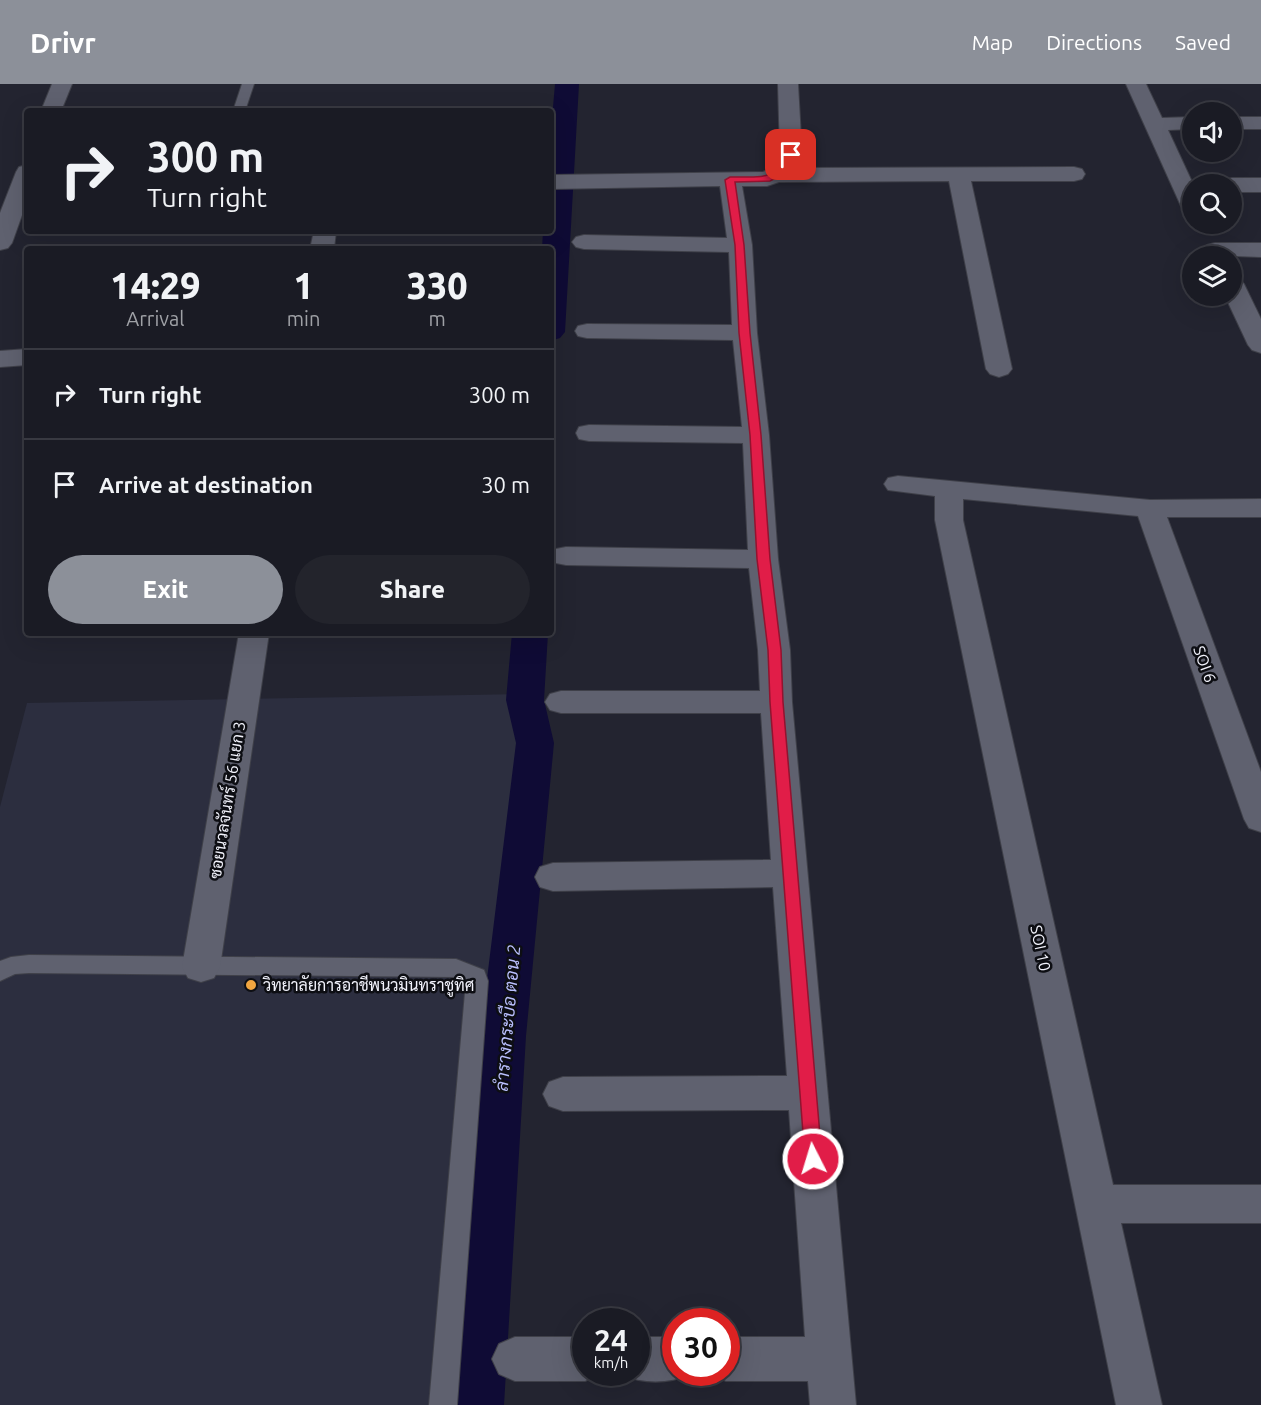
<!DOCTYPE html>
<meta charset="utf-8">
<style>
:root{--surface:#1a1b24;--page:#23242c;--text:#f1f3f6;--muted:#9fa1a6;--line:#383941;--accent:#8c9099}
body{margin:0;font-family:Ubuntu,Sarabun,sans-serif;background:var(--page);color:var(--text);height:100vh;display:flex;flex-direction:column;font-size:22px;white-space:nowrap}
*{box-sizing:border-box;margin:0}
p{font-size:20px;color:var(--muted)}
.icon{flex:none;width:33px;height:33px;fill:none;stroke:currentColor;stroke-width:2;stroke-linecap:round;stroke-linejoin:round}
.map{position:relative;flex:1;overflow:hidden}
.panel{position:absolute;left:24px;top:162px;width:530px;height:390px;display:flex;flex-direction:column;background:var(--surface);border-radius:6px;box-shadow:0 6px 24px #0002,0 0 0 2px var(--line)}
.panel>*{flex:none}
.top-card{position:absolute;left:24px;top:24px;width:530px;height:126px;border-radius:6px;box-shadow:0 6px 24px #0002,0 0 0 2px var(--line);background:#1a1b24;color:var(--text);overflow:hidden}
.buttons{position:absolute;left:1182px;top:18px;display:grid;gap:12px}
.buttons a{display:grid;place-items:center;width:60px;height:60px;border-radius:50%;background:var(--surface);box-shadow:0 6px 24px #0002,0 0 0 2px var(--line);font-size:30px}
.speed{position:absolute;left:572px;top:1224px;display:flex;gap:12px;font-size:30px;font-weight:700;text-align:center}
.speed>*{display:grid;place-content:center;width:78px;height:78px;border-radius:50%;background:var(--surface);box-shadow:0 6px 24px #0002,0 0 0 2px var(--line);line-height:1}
.speed small{font-size:15px;font-weight:400}
.speed .limit{border:9px solid #d22;background:#fff;color:#111}
.pin{position:absolute;display:grid;place-items:center;width:51px;height:51px;color:#fff;margin:-26px;border-radius:12px;box-shadow:0 3px 9px #0006}
.me{position:absolute;width:66px;margin:-33px;rotate:355deg;stroke-linejoin:round;filter:drop-shadow(0 0 4px #0008)}
.turn{display:flex;align-items:center;gap:21px;height:126px;padding:0 24px;font-size:27px}
.turn .icon{width:78px;height:78px;stroke-width:2.5}
.turn b{display:block;font-size:42px;line-height:51px}
.eta{display:flex;justify-content:space-evenly;align-items:center;height:102px;text-align:center}
.eta b{font-size:36px;font-weight:800;line-height:42px}
.primary-button{display:flex;gap:12px;margin-top:auto;padding:12px 24px}
.primary-button a{flex:1;height:69px;border-radius:36px;background:var(--accent);color:#fff;font-size:24px;font-weight:800;line-height:69px;text-align:center}
.primary-button a+a{background:var(--page);color:var(--text)}
ul{padding:0;list-style:none}
li{display:flex;align-items:center;gap:18px;height:90px;padding:0 24px;border-top:2px solid var(--line)}
li div{flex:1}
li b{display:block;font-size:22px}
li em{font-style:normal}
header{display:flex;align-items:center;gap:36px;box-sizing:border-box;height:84px;padding:0 30px;background:var(--accent);color:#fff}
header strong{font-size:28px}
nav{display:flex;gap:33px;margin-inline-start:auto;font-size:21px}
.map>svg:first-child{display:block}
</style>
<header>
<strong>Drivr</strong>
<nav><a>Map</a><a>Directions</a><a>Saved</a></nav>
</header>
<div class="map">
<svg width="1261" height="1321" viewBox="0 0 1261 1321">
<rect width="100%" height="100%" fill="#232430"/>
<path fill="#2c2e3f" d="M 517,610 L 520,658 L 470,1321 L 0,1321 L 0,723 L 27,619 Z"/>
<g fill="none" stroke-linecap="round" stroke-linejoin="round">
<path fill="#0f0b35" fill-rule="evenodd" d="M 555,0 L 579,0 L 565,248 L 560,254 L 550,257 L 550,165 L 542,165 L 543,147 L 550,147 L 550,58 Z
M 512,549 L 548,549 L 544,616 L 554,659 L 526,952 L 504,1321 L 450,1321 L 480,952 L 516,659 L 506,616 Z"/>
<defs>
<path id="service" d="M 242,0 L 254,0 L 245,27 L 233,27 Z
M 29,871 L 456,875 L 484,886 L 488,897 L 457,1321 L 429,1321 L 466,897 L 455,893 L 29,889 L 15,890 L 0,897 L 0,877 L 11,873 Z"/>
<path id="minor" d="M 52,0 L 72,0 L 61,27 L 41,27 Z
M 778,0 L 798,0 L 802,71 L 795,84 L 1074,83 L 1082,85 L 1085,90 L 1082,95 L 1074,97 L 971,97 L 1012,285 L 1008,290 L 999,293 L 990,290 L 986,285 L 949,97 L 779,98 L 767,102 L 742,102 L 752,161 L 757,249 L 769,351 L 778,475 L 790,566 L 792,618 L 856,1321 L 810,1321 L 808,1297 L 726,1297 L 709,1288 L 726,1288 L 726,1253 L 805,1253 L 789,1026 L 563,1027 L 549,1022 L 543,1010 L 549,998 L 563,993 L 787,992 L 773,803 L 553,807 L 540,803 L 535,793 L 540,783 L 553,779 L 771,776 L 761,629 L 561,629 L 550,626 L 545,618 L 550,610 L 561,607 L 760,607 L 758,566 L 749,484 L 566,481 L 556,479 L 551,472 L 556,465 L 566,463 L 748,466 L 743,359 L 589,357 L 579,355 L 576,349 L 579,343 L 589,341 L 742,343 L 733,256 L 587,254 L 578,252 L 575,247 L 578,242 L 587,240 L 732,241 L 729,168 L 584,165 L 576,163 L 572,158 L 576,153 L 584,151 L 727,154 L 720,102 L 550,105 L 550,91 L 763,88 L 774,83 L 780,71 Z
M 1126,0 L 1146,0 L 1162,34 L 1192,33 L 1192,45 L 1168,46 L 1193,100 L 1192,129 L 1184,127 L 1181,122 Z
M 1232,33 L 1261,33 L 1261,45 L 1232,45 Z
M 27,81 L 27,117 L 12,159 L 8,164 L 0,166 L 0,129 L 16,88 L 19,83 Z
M 1232,94 L 1261,94 L 1261,108 L 1232,108 L 1232,100 L 1221,100 L 1224,96 Z
M 314,147 L 336,147 L 334,165 L 310,165 Z
M 1215,159 L 1261,159 L 1261,173 L 1207,171 L 1203,166 L 1207,161 Z
M 1232,193 L 1240,195 L 1244,200 L 1261,235 L 1261,269 L 1252,266 L 1248,261 L 1225,212 L 1232,212 Z
M 27,265 L 27,281 L 0,283 L 0,267 Z
M 898,392 L 1150,416 L 1261,415 L 1261,433 L 1167,433 L 1261,688 L 1261,748 L 1249,744 L 1244,735 L 1138,432 L 963,415 L 963,436 L 1113,1101 L 1261,1101 L 1261,1139 L 1121,1139 L 1162,1321 L 1116,1321 L 935,436 L 935,412 L 888,406 L 884,400 L 888,394 Z
M 239,549 L 269,549 L 220,883 L 214,894 L 201,898 L 188,894 L 182,883 Z
M 515,1253 L 585,1253 L 585,1288 L 602,1288 L 585,1297 L 515,1297 L 499,1290 L 492,1275 L 499,1260 Z
M 636,1253 L 675,1253 L 675,1288 L 692,1288 L 691,1290 C 668,1300 643,1300 620,1290 L 619,1288 L 636,1288 Z"/>
</defs>
<use href="#service" stroke="#3f4049" stroke-width="2"/>
<use href="#minor" stroke="#3f4049" stroke-width="2"/>
<use href="#service" fill="#5f616f" fill-rule="evenodd"/>
<use href="#minor" fill="#5f616f" fill-rule="evenodd"/>
</g>
<path fill="#e11d48" stroke="#92132f" stroke-width="1.5" d="M 788,70 L 796,71 L 786,89 L 770,97 L 735,98 L 744,161 L 750,249 L 761,351 L 770,475 L 781,566 L 783,618 L 822,1075 L 819,1081 L 813,1083 L 807,1081 L 805,1075 L 770,618 L 768,566 L 757,475 L 750,351 L 739,249 L 735,161 L 725,96 L 730,93 C 761,92 771,99 788,70 Z"/>
<circle fill="#f1a540" stroke="#0d0e13" stroke-width="2" cx="251" cy="901" r="6"/>
<g text-anchor="middle" dominant-baseline="central" stroke-width="5" stroke-linejoin="round" paint-order="stroke">
<g font-size="16" fill="#f2f3fc" stroke="#0d0e13">
<text transform="translate(1205 580) rotate(70)">SOI 6</text>
<text transform="translate(227 716) rotate(-81)">ซอยนวลจันทร์ 56 แยก 3</text>
<text transform="translate(1041 864) rotate(78)">SOI 10</text>
</g>
<g font-size="16" fill="#f2f3fc" stroke="#0d0e13" text-anchor="start">
<text x="263" y="901">วิทยาลัยการอาชีพนวมินทราชูทิศ</text>
</g>
<g font-size="18" font-style="italic" fill="#b9bffd" stroke="#0d0e13">
<text transform="translate(507 934) rotate(-85)">ลำรางกระบือ ตอน 2</text>
</g>
</g>
</svg>
<div class="buttons">
<a><svg class="icon" aria-label="sound" viewBox="0 0 24 24"><path d="M4 9h4l5-4v14l-5-4H4zM17 9q2 3 0 6"/></svg></a>
<a><svg class="icon" aria-label="search" viewBox="0 0 24 24"><circle cx="10" cy="10" r="6"/><path d="M15 15l6 6"/></svg></a>
<a><svg class="icon" aria-label="layers" viewBox="0 0 24 24"><path d="M12 4l9 5-9 5-9-5zM3 14l9 5 9-5"/></svg></a>
</div>
<div class="speed"><div>24<small>km/h</small></div><div class="limit">30</div></div>
<div class="pin" style="left:791px;top:71px;background:#d93025"><svg class="icon" aria-label="arrive" viewBox="0 0 24 24"><path d="M6 21V4h12l-3 4 3 4H6"/></svg></div>
<svg class="me" style="left:813px;top:1075px" viewBox="-20 -20 40 40"><circle r="17" fill="#e11d48" stroke="#fff" stroke-width="3"/><path d="M0-11L8 9 0 5-8 9z" fill="#fff"/></svg>
<div class="top-card">
<div class="turn"><svg class="icon" aria-label="right" viewBox="0 0 24 24"><path d="M7 20v-9h11M14 6l5 5-5 5"/></svg><div><b>300 m</b>Turn right</div></div>
</div>
<section class="panel">
<div class="eta">
<div><b>14:29</b><p>Arrival</p></div>
<div><b>1</b><p>min</p></div>
<div><b>330</b><p>m</p></div>
</div>
<ul>
<li><svg class="icon" aria-label="right" viewBox="0 0 24 24"><path d="M7 20v-9h11M14 6l5 5-5 5"/></svg><div><b>Turn right</b></div><em>300 m</em></li>
<li><svg class="icon" aria-label="arrive" viewBox="0 0 24 24"><path d="M6 21V4h12l-3 4 3 4H6"/></svg><div><b>Arrive at destination</b></div><em>30 m</em></li>
</ul>
<div class="primary-button"><a>Exit</a><a>Share</a></div>
</section>
</div>
